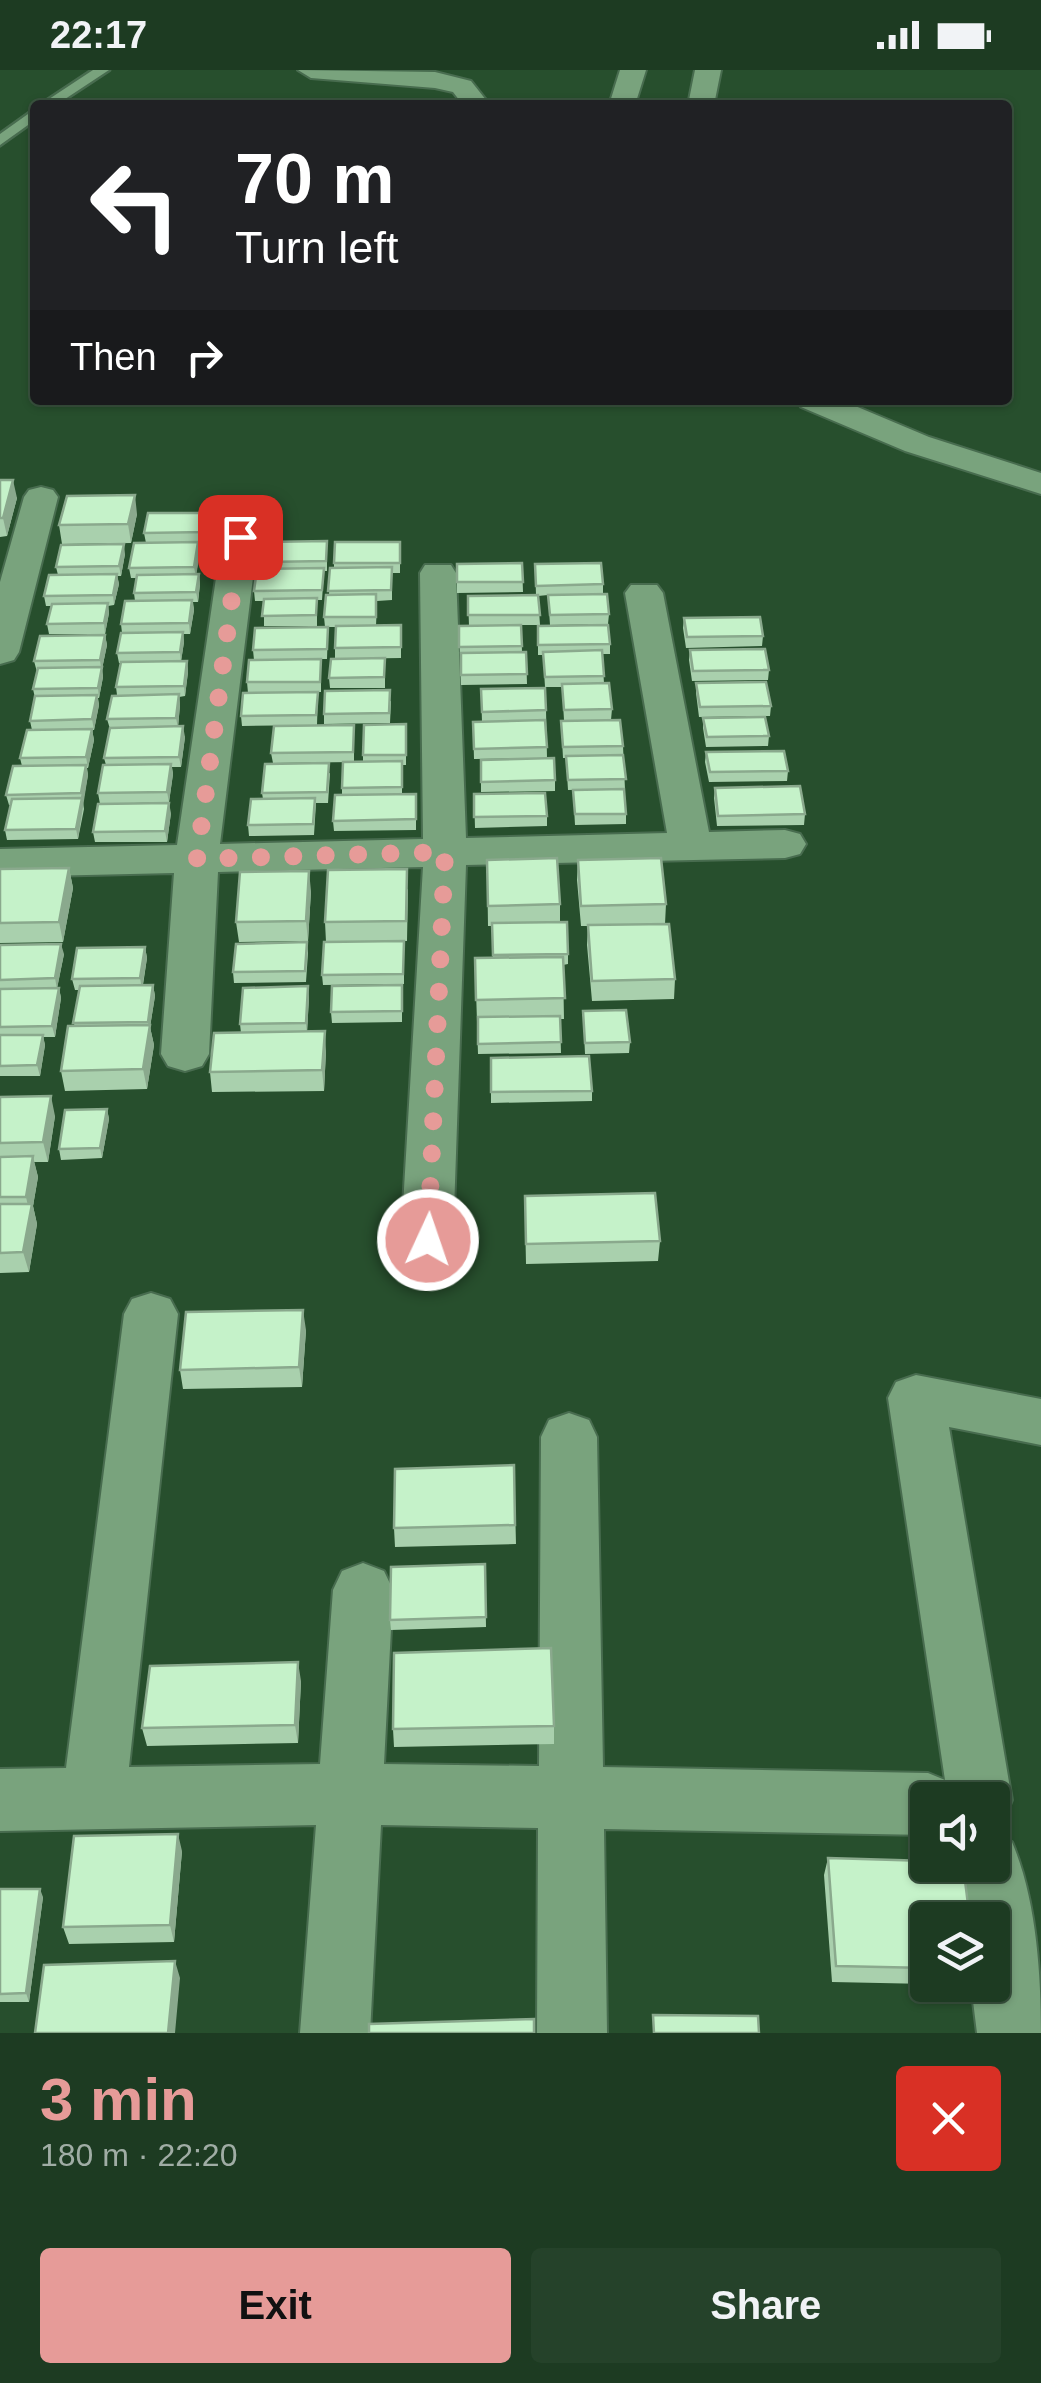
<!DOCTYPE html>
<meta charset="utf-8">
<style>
:root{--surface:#1d3b22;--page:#25422a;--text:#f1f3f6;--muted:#a0ada5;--line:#3b5540;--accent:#e69b98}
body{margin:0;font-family:Helvetica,sans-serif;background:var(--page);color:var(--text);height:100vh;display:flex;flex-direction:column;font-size:38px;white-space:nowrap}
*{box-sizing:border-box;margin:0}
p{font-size:32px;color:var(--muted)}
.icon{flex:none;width:55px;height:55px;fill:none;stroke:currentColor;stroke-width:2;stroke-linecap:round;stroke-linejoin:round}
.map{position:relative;height:1963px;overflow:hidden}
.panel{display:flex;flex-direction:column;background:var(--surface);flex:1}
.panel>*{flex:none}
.guide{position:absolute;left:30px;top:30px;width:982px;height:305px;border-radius:10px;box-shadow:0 2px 8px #0004,0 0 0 2px var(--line);background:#202124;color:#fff;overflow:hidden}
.controls{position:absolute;left:910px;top:1712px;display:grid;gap:20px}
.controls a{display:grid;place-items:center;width:100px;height:100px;border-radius:10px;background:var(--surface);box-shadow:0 2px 8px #0004,0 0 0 2px var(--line);font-size:50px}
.pin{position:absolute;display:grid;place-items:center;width:85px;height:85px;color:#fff;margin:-42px;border-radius:20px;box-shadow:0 5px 15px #0006}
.me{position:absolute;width:110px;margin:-55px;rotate:3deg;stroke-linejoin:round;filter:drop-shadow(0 0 8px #0008)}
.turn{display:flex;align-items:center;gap:35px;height:210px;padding:0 40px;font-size:45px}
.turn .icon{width:130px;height:130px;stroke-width:2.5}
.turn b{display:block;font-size:70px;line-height:85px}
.then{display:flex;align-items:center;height:95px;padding:0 40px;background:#0003;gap:20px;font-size:38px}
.round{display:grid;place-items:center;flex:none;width:105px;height:105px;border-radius:10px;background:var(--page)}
.headline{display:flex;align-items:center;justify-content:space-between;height:170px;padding:0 40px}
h1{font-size:60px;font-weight:700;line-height:75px;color:var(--accent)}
.cta{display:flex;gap:20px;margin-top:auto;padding:20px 40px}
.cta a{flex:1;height:115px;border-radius:10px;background:var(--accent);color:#111;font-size:40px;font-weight:700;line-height:115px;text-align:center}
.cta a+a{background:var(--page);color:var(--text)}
.status{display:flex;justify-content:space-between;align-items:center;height:70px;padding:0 50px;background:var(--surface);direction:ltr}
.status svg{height:28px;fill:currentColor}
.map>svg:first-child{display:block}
</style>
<div class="status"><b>22:17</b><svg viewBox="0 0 49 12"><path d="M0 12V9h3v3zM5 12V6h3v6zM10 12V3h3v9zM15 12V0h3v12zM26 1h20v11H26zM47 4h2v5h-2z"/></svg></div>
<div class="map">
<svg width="1041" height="1963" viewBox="0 0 1041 1963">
<rect width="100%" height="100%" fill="#274f2d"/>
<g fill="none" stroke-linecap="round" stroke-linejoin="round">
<defs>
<path id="service" d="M 93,0 L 109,0 L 56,35 L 40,35 Z
M 35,39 L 35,50 L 0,75 L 0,64 Z"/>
<path id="minor" d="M 298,0 L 435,2 L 471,11 L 490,35 L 463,35 L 453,22 L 435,18 L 311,8 Z
M 620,0 L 646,0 L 635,35 L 609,35 Z
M 695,0 L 721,0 L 714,35 L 688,35 Z
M 797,330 L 841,330 L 929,367 L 1041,403 L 1041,424 L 905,381 L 801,337 Z
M 41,417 L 53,420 L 58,427 L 19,582 L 14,590 L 0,594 L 0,512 L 24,427 L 29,420 Z
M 240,456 L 253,459 L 258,467 L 220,774 L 423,769 L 420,503 L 425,495 L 451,495 L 456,503 L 466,768 L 667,763 L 625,523 L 631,515 L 657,515 L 663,523 L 709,762 L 785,760 L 800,764 L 806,774 L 800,784 L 785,788 L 466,795 L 453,1170 L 445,1184 L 427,1190 L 409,1184 L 401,1170 L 423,797 L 218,802 L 209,984 L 202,996 L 185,1001 L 168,996 L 161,984 L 174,803 L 0,807 L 0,779 L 177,775 L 222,467 L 227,459 Z
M 151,1223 L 170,1229 L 178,1244 L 129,1697 L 320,1694 L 333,1520 L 342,1501 L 363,1493 L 384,1501 L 393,1520 L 384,1694 L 539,1696 L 541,1367 L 549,1350 L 569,1343 L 589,1350 L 597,1367 L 603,1697 L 928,1703 L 945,1710 L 888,1328 L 896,1312 L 916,1305 L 1041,1329 L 1041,1375 L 949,1357 L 1012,1730 L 1003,1752 L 992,1756 L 992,1730 L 928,1730 L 928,1765 L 604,1759 L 607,1963 L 537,1963 L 538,1758 L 381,1755 L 370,1963 L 300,1963 L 316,1755 L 0,1761 L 0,1699 L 66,1698 L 124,1244 L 132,1229 Z
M 992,1764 L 1012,1772 C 1036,1828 1041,1902 1041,1963 L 977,1963 L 971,1915 L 992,1915 L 992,1850 L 963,1850 L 956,1795 L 992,1795 Z"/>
</defs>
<use href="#service" stroke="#486c4f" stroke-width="5"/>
<use href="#minor" stroke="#486c4f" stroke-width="4"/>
<use href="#service" fill="#79a37d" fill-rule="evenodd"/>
<use href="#minor" fill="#79a37d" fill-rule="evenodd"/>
</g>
<path fill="#a9d0ad" d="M 0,410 L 17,428 L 7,466 L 0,467 Z
M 206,443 L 207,452 L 205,472 L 154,473 L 200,482 L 196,504 L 199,504 L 200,514 L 198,532 L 193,532 L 194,540 L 190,564 L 183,564 L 184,572 L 181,591 L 187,591 L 188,602 L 185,626 L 179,627 L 180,635 L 178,657 L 185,667 L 181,697 L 172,697 L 173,704 L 169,732 L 100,734 L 98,723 L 106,695 L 104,688 L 110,659 L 107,649 L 117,625 L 116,617 L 121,593 L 119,593 L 117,583 L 122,563 L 121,554 L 135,531 L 134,523 L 136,508 L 131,508 L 129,498 L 146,473 L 144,463 Z
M 137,444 L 131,473 L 62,474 L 59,455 Z
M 327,471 L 327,501 L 324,501 L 322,530 L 317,530 L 317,556 L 264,556 L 264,531 L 255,531 L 254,521 L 265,499 L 264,492 Z
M 400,472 L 400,503 L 392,503 L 392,530 L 377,531 L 376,556 L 401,555 L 401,588 L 335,589 L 335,557 L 328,557 L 327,589 L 321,589 L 321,622 L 318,622 L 317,655 L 242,656 L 241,646 L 248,623 L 247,612 L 254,590 L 253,580 L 325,557 L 324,547 L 329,525 L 330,498 L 334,498 L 334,493 Z
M 125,484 L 121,506 L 117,506 L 119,514 L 114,535 L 108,536 L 109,543 L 105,564 L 49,564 L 47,554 L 52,536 L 46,536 L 44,526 L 58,505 L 56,497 Z
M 522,493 L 523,522 L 457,523 L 457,494 Z
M 535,494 L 603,514 L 603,524 L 609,544 L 608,554 L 550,555 L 548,525 L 538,526 L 540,555 L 521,555 L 522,582 L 526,582 L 527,614 L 461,615 L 459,556 L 469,556 L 468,526 L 536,525 Z
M 684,548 L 763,566 L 762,576 L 686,578 L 683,558 Z
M 538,556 L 610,574 L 610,584 L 602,584 L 604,613 L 612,639 L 611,650 L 564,650 L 562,617 L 545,617 L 543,585 L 538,585 Z
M 105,565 L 107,575 L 102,599 L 103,607 L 99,628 L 98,628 L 99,635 L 94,660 L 92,660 L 94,670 L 88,698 L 87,698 L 88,705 L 83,732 L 84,739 L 78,769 L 7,770 L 5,760 L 10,735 L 9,735 L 6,725 L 22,696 L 20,688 L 32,660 L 30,651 L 35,628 L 33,619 L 37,602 L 34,591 Z
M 690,580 L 769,600 L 768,610 L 692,611 L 689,590 Z
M 385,588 L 385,618 L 330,618 L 329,608 Z
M 696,613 L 771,636 L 770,646 L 699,647 L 696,623 Z
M 481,619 L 546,640 L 547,688 L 474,689 L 473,652 L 482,652 Z
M 391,631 L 390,653 L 324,654 L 324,644 Z
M 703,648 L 769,666 L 768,676 L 706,677 L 703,658 Z
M 561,651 L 623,676 L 625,719 L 568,720 L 566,688 L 563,688 Z
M 406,654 L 406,695 L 402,695 L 402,724 L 416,724 L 416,760 L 334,761 L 333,751 L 342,725 L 342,718 L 363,692 L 363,685 Z
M 354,655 L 354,692 L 273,693 L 271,683 Z
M 706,682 L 788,701 L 787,711 L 709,712 L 705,692 Z
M 481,690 L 555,710 L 555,721 L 481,722 Z
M 330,703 L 328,733 L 316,733 L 314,765 L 249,766 L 248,755 L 263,729 L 262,723 Z
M 715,718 L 805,744 L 804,755 L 717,756 L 714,728 Z
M 573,720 L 626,744 L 626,754 L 575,755 Z
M 474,724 L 547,746 L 547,756 L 475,758 Z
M 171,743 L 167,772 L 95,772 L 93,762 Z
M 487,790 L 560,834 L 560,852 L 568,884 L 568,894 L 563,895 L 564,949 L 560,949 L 561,983 L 478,984 L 475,888 L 493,888 L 492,856 L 488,856 Z
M 578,790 L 666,834 L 665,854 L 675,909 L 674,929 L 592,931 L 587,875 L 588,856 L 581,856 L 577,810 Z
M 69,798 L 73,818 L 63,872 L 0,873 L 0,799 Z
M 408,819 L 407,871 L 326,872 L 325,852 Z
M 311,821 L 308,871 L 239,872 L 236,852 Z
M 404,871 L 404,914 L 323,915 L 322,905 Z
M 307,872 L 308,883 L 306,912 L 234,913 L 233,902 Z
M 0,875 L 64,884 L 57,918 L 59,918 L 61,928 L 55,967 L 43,967 L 45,975 L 40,1006 L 0,1006 Z
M 145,877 L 147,888 L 143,915 L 153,915 L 155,926 L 150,957 L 154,975 L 147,1019 L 65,1021 L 61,1001 L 74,956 L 79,920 L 75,920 L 72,909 Z
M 402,915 L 402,952 L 332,953 L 331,942 Z
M 309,927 L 307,962 L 326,981 L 324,1021 L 212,1022 L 210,1002 L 241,963 L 240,954 Z
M 583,941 L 630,972 L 629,983 L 585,984 Z
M 491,988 L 592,1021 L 592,1031 L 491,1033 Z
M 0,1027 L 55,1046 L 48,1092 L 34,1092 L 38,1107 L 33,1136 L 37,1154 L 29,1202 L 0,1203 Z
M 107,1039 L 109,1049 L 102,1088 L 61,1090 L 59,1079 Z
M 525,1146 L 660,1171 L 658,1191 L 526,1194 Z
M 306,1260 L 302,1317 L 183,1319 L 180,1300 Z
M 514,1395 L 516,1474 L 395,1477 L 394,1458 Z
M 485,1494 L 486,1557 L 391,1560 L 390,1550 Z
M 301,1611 L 298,1673 L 147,1676 L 142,1658 Z
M 554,1656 L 554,1674 L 394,1677 L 393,1659 Z
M 182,1781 L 174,1872 L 69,1874 L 63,1857 Z
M 828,1788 L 928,1850 L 928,1914 L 832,1912 L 824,1805 Z
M 0,1819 L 43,1827 L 29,1932 L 0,1932 Z"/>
<path fill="#8aa98d" d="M 13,410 L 17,428 L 7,466 L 3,448 Z
M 135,425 L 137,444 L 131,473 L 128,454 Z
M 206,443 L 207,452 L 205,472 L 204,462 Z
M 198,472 L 200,482 L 196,507 L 194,497 Z
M 124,474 L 125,484 L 121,506 L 119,496 Z
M 117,504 L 119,514 L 114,535 L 113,525 Z
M 199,504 L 200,514 L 198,532 L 196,522 Z
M 192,530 L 194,540 L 190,564 L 189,553 Z
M 108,533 L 109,543 L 105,564 L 104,553 Z
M 183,562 L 184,572 L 181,592 L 180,582 Z
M 105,565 L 107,575 L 102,599 L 103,607 L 99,628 L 98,618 L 101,598 L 100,590 Z
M 187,591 L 188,602 L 185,626 L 184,616 Z
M 179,624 L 180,635 L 178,658 L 176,648 Z
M 97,625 L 99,635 L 94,660 L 92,649 Z
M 183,656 L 185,667 L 181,697 L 179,687 Z
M 92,659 L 94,670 L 88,698 L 86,687 Z
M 171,694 L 173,704 L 169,732 L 167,722 Z
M 86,695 L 88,705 L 78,769 L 76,759 Z
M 169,733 L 171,743 L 167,772 L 165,761 Z
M 69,798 L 73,818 L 63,872 L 59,852 Z
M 309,801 L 311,821 L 308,871 L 306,851 Z
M 61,874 L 64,884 L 57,919 L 55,908 Z
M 145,877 L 147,888 L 142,919 L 140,908 Z
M 153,915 L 155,926 L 150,957 L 154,975 L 147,1019 L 143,999 L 149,960 L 148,952 Z
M 308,916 L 309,927 L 307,964 L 306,953 Z
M 59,918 L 61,928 L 55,967 L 52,956 Z
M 325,961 L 326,981 L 324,1021 L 322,1000 Z
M 43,965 L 45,975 L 40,1006 L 37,995 Z
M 51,1026 L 55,1046 L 48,1092 L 43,1072 Z
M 107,1039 L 109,1049 L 102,1088 L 100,1078 Z
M 33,1086 L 38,1107 L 33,1136 L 37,1154 L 29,1202 L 23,1182 L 30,1145 L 26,1127 Z
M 303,1240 L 306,1260 L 302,1317 L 299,1297 Z
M 298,1592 L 301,1611 L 298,1673 L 295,1655 Z
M 178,1764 L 182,1781 L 174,1872 L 170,1855 Z
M 40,1819 L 43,1827 L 29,1932 L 26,1923 Z
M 175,1891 L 180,1908 L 175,1963 L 168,1963 Z"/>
<path fill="#c5f2c9" stroke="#8aa98d" stroke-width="2.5" d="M 0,410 L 13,410 L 3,448 L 0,448 Z
M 135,425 L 128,454 L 59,455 L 67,426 Z
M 148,443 L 206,443 L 204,462 L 144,463 Z
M 327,471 L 326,491 L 264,492 L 266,472 Z
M 198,472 L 194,497 L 129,498 L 134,473 Z
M 335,472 L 400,472 L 400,493 L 334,493 Z
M 124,474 L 119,496 L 56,497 L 61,475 Z
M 522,493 L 523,512 L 457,512 L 457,494 Z
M 601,493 L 603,514 L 536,516 L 535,494 Z
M 392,497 L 391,520 L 328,521 L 330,498 Z
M 324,498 L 322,520 L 254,521 L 257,499 Z
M 117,504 L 113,525 L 44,526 L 49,505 Z
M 199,504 L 196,522 L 134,523 L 137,505 Z
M 376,524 L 376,547 L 324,547 L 326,525 Z
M 607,524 L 609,544 L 550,545 L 548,525 Z
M 538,525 L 540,545 L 468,545 L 468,526 Z
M 317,528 L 316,545 L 262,546 L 264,529 Z
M 192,530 L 189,553 L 121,554 L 125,531 Z
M 108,533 L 104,553 L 47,554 L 52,534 Z
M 760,547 L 763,566 L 687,567 L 684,548 Z
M 401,555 L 401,577 L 335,578 L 336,556 Z
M 521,555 L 522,576 L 459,577 L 459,556 Z
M 608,555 L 610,574 L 538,575 L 538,556 Z
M 328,557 L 327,579 L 253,580 L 255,558 Z
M 183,562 L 180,582 L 117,583 L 121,563 Z
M 105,565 L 100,590 L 34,591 L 40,566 Z
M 765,579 L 769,600 L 693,601 L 690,580 Z
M 602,580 L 604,606 L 545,607 L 543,582 Z
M 526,582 L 527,604 L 461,605 L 461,583 Z
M 385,588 L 384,607 L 329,608 L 331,589 Z
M 321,589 L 320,612 L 247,612 L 249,590 Z
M 187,591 L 184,616 L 116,617 L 121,592 Z
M 102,597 L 98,618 L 33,619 L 38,598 Z
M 766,612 L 771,636 L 700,637 L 696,613 Z
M 609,613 L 612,639 L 564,640 L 562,614 Z
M 545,618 L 546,640 L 482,642 L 481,619 Z
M 390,620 L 389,643 L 324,644 L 325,621 Z
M 318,622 L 316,645 L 241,646 L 243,623 Z
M 179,624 L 176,648 L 107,649 L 112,626 Z
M 97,625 L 92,649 L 30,651 L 35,626 Z
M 765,647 L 769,666 L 707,667 L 703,648 Z
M 545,650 L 547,677 L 474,679 L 473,652 Z
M 620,650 L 623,676 L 563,677 L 561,651 Z
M 406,654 L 406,685 L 363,685 L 364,655 Z
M 354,655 L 353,682 L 271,683 L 274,656 Z
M 183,656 L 179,687 L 104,688 L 110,658 Z
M 92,659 L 86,687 L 20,688 L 27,660 Z
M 784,681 L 788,701 L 710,702 L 706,682 Z
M 623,685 L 626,709 L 568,710 L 566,686 Z
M 554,688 L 555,710 L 481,712 L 481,690 Z
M 402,691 L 402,717 L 342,718 L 343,692 Z
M 329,693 L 327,722 L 262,723 L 265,694 Z
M 171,694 L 167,722 L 98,723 L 103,695 Z
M 86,695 L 81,723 L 6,725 L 13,696 Z
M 800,716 L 805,744 L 718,746 L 715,718 Z
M 624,719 L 626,744 L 575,744 L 573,720 Z
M 545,723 L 547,746 L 474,747 L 474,724 Z
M 416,724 L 416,749 L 333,751 L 335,725 Z
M 82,728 L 76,759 L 5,760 L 12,729 Z
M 315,728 L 313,754 L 248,755 L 251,729 Z
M 169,733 L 165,761 L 93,762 L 98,734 Z
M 557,788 L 560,834 L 488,836 L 487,790 Z
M 661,788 L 666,834 L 581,836 L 578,790 Z
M 69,798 L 59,852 L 0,853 L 0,799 Z
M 407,799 L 406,851 L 325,852 L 328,800 Z
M 309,801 L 306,851 L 236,852 L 240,802 Z
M 567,852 L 568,884 L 493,885 L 492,853 Z
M 669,854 L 675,909 L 592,911 L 588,855 Z
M 404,871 L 403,904 L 322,905 L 324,872 Z
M 307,872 L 305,901 L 233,902 L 236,874 Z
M 61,874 L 55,908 L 0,910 L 0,875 Z
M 145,877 L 140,908 L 72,909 L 77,878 Z
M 563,887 L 565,928 L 476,930 L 475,888 Z
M 153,915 L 148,952 L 73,953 L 80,916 Z
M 402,915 L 402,941 L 331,942 L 332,916 Z
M 308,916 L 306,953 L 240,954 L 243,918 Z
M 59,918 L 52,956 L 0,957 L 0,919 Z
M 626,940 L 630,972 L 585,973 L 583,941 Z
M 560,946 L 561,972 L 478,974 L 478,947 Z
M 150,955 L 143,999 L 61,1001 L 68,956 Z
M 325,961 L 322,1000 L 210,1002 L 214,963 Z
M 0,965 L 43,965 L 37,995 L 0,996 Z
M 589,986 L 592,1021 L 491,1022 L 491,988 Z
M 51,1026 L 43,1072 L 0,1073 L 0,1027 Z
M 107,1039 L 100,1078 L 59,1079 L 65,1040 Z
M 33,1086 L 26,1127 L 0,1127 L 0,1087 Z
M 655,1123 L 660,1171 L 526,1174 L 525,1126 Z
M 0,1134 L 32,1134 L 23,1182 L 0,1183 Z
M 303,1240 L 299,1297 L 180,1300 L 186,1242 Z
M 514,1395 L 515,1455 L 394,1458 L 395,1399 Z
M 485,1494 L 486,1547 L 390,1550 L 391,1497 Z
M 551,1578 L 554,1656 L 393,1659 L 394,1583 Z
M 298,1592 L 295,1655 L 142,1658 L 150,1596 Z
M 178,1764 L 170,1855 L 63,1857 L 74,1766 Z
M 828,1788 L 928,1791 L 928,1795 L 963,1795 L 970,1850 L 928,1850 L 928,1898 L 836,1896 Z
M 0,1819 L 40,1819 L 26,1923 L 0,1924 Z
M 175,1891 L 168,1963 L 35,1963 L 44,1895 Z
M 653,1945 L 758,1946 L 759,1963 L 654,1963 Z
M 534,1949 L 534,1963 L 369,1963 L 369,1954 Z"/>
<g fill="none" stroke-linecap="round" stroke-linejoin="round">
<path stroke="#e69b98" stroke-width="18" stroke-dasharray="0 32.4" d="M 240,467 L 197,789 L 445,782 L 428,1170"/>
</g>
</svg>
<div class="controls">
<a><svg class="icon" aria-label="sound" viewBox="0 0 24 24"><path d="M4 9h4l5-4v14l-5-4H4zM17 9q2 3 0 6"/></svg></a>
<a><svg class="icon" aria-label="layers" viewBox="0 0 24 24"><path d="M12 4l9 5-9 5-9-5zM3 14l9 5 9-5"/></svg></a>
</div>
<div class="pin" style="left:240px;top:467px;background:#d93025"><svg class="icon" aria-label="arrive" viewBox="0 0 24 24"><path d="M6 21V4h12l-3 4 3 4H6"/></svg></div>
<svg class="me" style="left:428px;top:1170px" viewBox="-20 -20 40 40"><circle r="17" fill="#e69b98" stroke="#fff" stroke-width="3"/><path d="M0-11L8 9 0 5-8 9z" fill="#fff"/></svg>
<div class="guide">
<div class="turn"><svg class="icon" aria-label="left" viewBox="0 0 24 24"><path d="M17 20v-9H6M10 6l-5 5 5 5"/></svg><div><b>70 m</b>Turn left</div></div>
<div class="then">Then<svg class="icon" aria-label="right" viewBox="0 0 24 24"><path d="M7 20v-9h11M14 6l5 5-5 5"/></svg></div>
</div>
</div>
<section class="panel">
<div class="headline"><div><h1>3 min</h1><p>180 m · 22:20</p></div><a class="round" style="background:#d93025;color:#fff"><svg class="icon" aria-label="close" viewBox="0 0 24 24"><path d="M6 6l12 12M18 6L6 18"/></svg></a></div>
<div class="cta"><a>Exit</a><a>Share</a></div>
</section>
